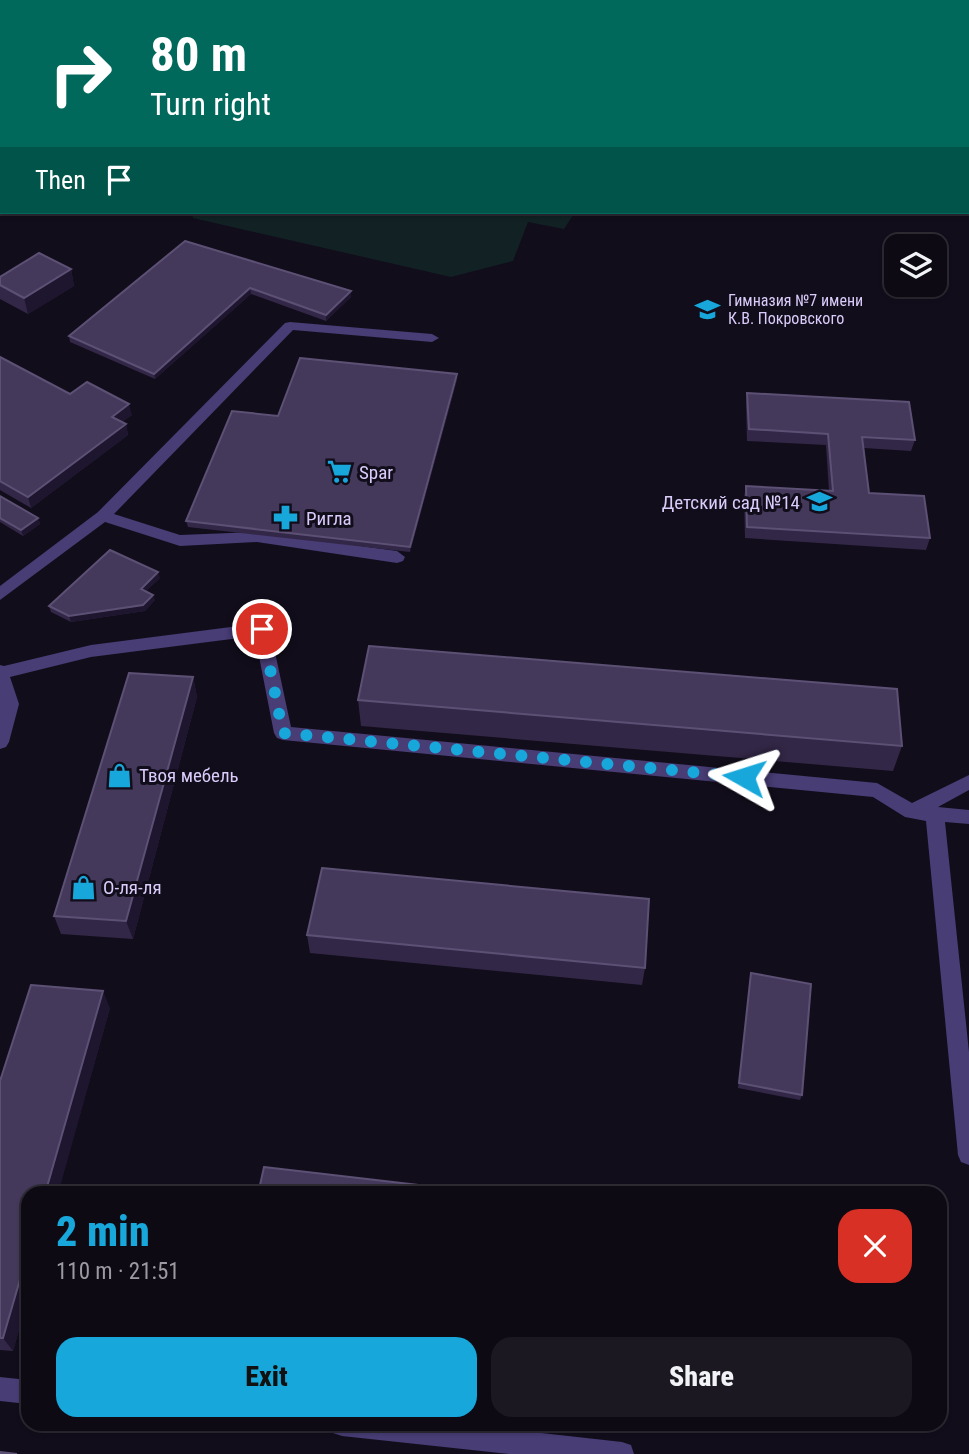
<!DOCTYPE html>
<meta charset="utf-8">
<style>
:root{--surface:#0e0a14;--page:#1c1822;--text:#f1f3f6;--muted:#9b9aa0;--line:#2e2b34;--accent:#17a7da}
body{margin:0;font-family:"Roboto Condensed",sans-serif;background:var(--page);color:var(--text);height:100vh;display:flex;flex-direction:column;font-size:26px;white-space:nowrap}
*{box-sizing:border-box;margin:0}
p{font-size:23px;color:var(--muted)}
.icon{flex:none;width:38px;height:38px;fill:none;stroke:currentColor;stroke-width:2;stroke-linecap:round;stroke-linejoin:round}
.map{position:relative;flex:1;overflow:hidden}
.details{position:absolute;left:21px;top:1186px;width:926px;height:245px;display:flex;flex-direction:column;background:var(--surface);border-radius:21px;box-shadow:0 2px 5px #0004,0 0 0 2px var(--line)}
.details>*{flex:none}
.banner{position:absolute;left:0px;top:0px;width:970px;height:214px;box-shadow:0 2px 5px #0004,0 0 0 2px var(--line);background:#00695c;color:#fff;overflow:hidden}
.tools{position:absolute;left:884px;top:234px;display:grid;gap:14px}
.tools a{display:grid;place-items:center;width:63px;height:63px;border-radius:14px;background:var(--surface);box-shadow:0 2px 5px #0004,0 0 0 2px var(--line);font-size:35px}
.pin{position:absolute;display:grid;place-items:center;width:60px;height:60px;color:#fff;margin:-30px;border:4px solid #fff;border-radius:50%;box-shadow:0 2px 7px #0007}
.me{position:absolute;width:77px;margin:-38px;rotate:276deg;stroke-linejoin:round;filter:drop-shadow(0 0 5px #0008)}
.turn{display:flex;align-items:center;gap:24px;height:147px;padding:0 35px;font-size:32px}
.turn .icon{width:91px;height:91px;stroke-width:2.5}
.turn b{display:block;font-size:49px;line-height:60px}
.then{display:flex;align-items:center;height:66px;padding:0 35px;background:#0003;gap:14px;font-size:26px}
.round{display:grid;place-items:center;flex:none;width:74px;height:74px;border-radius:21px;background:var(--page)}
.head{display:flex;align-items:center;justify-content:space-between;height:119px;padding:0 35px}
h1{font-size:42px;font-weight:800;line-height:52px;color:var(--accent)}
.primary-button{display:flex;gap:14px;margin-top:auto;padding:14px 35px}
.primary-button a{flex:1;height:80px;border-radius:21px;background:var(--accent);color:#111;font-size:28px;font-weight:800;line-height:80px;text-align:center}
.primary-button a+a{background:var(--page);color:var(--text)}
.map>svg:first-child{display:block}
</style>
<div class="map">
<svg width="969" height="1454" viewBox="0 0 969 1454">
<rect width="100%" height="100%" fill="#120d1b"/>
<path fill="#112124" d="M 192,212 L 575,212 L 564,229 L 528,222 L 513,261 L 451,277 L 193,218 Z"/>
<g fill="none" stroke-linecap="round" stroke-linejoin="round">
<path fill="#483d75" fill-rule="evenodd" d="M 0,0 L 12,0 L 2,2 L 2,5 Z
M 382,0 L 395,0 L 396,2 L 383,2 Z
M 558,0 L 573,0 L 574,2 L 559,2 Z
M 968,26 L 969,26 L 969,32 L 968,32 Z
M 0,36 L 2,36 L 2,42 L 0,42 Z
M 0,91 L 2,91 L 2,98 L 0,98 Z
M 290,322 L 432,334 L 439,338 L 432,342 L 293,330 L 114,514 L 180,535 L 257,532 L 397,551 L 405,557 L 403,561 L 397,563 L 257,542 L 180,546 L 105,522 L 0,600 L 0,586 L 98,512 L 285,323 Z
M 262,623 L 270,629 L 291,727 L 877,783 L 912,803 L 969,775 L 969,790 L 938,807 L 969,810 L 969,824 L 945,822 L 969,1052 L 969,1165 L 961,1162 L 958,1155 L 926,821 L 905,817 L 873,797 L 283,740 L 277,738 L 274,733 L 255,636 L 91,657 L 10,677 L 19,704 L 9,742 L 6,747 L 0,749 L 0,665 L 4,666 L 91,645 Z
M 0,1377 L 28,1380 L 28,1404 L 0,1401 Z
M 330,1424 L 460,1424 L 622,1442 L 631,1445 L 634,1454 L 509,1454 L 342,1436 L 333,1433 Z"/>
</g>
<path fill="#332747" d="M 420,0 L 483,0 L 480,2 L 424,2 Z
M 0,96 L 2,97 L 2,159 L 0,158 Z
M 185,241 L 351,297 L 326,321 L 251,294 L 155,379 L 70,342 L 69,336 Z
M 71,269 L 74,286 L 28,314 L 0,299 L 0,277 Z
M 0,357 L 70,394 L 132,415 L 122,422 L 126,424 L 128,435 L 31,508 L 0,490 Z
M 457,380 L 410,552 L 188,527 L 186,521 L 278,416 Z
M 747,393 L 915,440 L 911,451 L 864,448 L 869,493 L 930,538 L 926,550 L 745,538 L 744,497 L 746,486 L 829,491 L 826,445 L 747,441 L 746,404 Z
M 0,496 L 38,518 L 40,524 L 23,536 L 0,522 Z
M 160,578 L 146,591 L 155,600 L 145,611 L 71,622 L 51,612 L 49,606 Z
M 193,677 L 197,697 L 133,939 L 61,934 L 54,916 Z
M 358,700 L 902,746 L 893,771 L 361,726 Z
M 307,935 L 645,968 L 642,985 L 310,953 Z
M 751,973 L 802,1095 L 800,1100 L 738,1088 Z
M 110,1008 L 13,1351 L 0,1350 L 0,1081 Z"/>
<path fill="#1e152e" d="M 203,0 L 256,0 L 252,2 L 200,2 Z
M 455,0 L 483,0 L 480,2 L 455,2 Z
M 71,269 L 74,286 L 28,314 L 24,298 Z
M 250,288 L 251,294 L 155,379 L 154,374 Z
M 351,291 L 351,297 L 326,321 L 326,315 Z
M 457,374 L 457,380 L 410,552 L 410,547 Z
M 129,404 L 132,415 L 114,428 L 112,417 Z
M 126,424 L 128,435 L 31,508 L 28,497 Z
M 38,518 L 40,524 L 23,536 L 21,530 Z
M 158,572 L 160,578 L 142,595 L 141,589 Z
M 153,595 L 155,600 L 145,611 L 71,622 L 69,616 Z
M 193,677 L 197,697 L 133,939 L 126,921 Z
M 103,991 L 110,1008 L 58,1194 L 45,1194 Z
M 28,1252 L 28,1299 L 13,1351 L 3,1338 Z"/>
<path fill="#44395b" stroke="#5c5074" stroke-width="2" d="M 153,0 L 203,0 L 200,2 L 150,2 Z
M 0,96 L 2,97 L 2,137 L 0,136 Z
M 185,241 L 351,291 L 326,315 L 250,288 L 154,374 L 69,336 Z
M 39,253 L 71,269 L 24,298 L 0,285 L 0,277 Z
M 0,357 L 70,394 L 87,382 L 129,404 L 112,417 L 126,424 L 28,497 L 0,481 Z
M 300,358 L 457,374 L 410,547 L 186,521 L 232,411 L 278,416 Z
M 747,393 L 909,402 L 915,440 L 862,437 L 869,493 L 924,496 L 930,538 L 747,527 L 746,486 L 833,491 L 828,434 L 749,429 Z
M 0,496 L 38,518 L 21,530 L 0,518 Z
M 110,550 L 158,572 L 141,589 L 153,595 L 143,605 L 69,616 L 49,606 Z
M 369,646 L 897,689 L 902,746 L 358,700 Z
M 129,673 L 193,677 L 126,921 L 54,916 Z
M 322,868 L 649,899 L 645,968 L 307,935 Z
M 751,973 L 811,984 L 802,1095 L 739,1083 Z
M 31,985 L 103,991 L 45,1194 L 28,1194 L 28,1252 L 3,1338 L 0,1338 L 0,1081 Z
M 264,1167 L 496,1194 L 258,1194 Z
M 0,1452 L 17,1454 L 0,1454 Z"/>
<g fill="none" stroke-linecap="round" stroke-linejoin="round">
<path stroke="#17a7da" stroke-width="12" stroke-dasharray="0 21.6" d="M 262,629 L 283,733 L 744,777"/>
</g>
<defs>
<symbol id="school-bare" viewBox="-9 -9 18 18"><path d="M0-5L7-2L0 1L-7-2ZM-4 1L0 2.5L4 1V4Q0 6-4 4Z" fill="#17a7da" stroke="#120d1b" stroke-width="2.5" paint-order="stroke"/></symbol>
<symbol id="supermarket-bare" viewBox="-9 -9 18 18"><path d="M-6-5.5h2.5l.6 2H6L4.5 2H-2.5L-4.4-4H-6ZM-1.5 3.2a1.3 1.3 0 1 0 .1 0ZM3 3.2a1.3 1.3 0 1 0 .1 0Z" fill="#17a7da" stroke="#120d1b" stroke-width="2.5" paint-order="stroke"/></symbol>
<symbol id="pharmacy-bare" viewBox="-9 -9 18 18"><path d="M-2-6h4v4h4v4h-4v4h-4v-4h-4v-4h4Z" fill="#17a7da" stroke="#120d1b" stroke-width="2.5" paint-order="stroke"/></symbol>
<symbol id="shop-bare" viewBox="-9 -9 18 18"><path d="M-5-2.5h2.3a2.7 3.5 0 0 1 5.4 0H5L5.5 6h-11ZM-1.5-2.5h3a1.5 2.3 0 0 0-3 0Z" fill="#17a7da" stroke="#120d1b" stroke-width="2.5" paint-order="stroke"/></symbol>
</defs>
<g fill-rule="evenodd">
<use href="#school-bare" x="690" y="292" width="35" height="35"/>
<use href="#supermarket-bare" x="322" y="454" width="35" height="35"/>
<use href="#school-bare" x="802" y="484" width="35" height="35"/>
<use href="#pharmacy-bare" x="268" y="500" width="35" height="35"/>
<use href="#shop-bare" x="102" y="758" width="35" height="35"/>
<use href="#shop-bare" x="66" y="870" width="35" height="35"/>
</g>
<g text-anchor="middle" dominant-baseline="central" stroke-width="6" stroke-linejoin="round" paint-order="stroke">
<g font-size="16" fill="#d9ccfa" stroke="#120d1b" text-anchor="start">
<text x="728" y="300">Гимназия №7 имени<tspan x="728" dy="18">К.В. Покровского</tspan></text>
</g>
<g font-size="19" fill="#d9ccfa" stroke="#120d1b" text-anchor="start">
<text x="359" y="472">Spar</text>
<text x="800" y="502" text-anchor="end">Детский сад №14</text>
<text x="306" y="518">Ригла</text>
<text x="139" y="775">Твоя мебель</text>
<text x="103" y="887">О-ля-ля</text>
</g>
</g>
</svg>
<div class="tools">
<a><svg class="icon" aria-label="layers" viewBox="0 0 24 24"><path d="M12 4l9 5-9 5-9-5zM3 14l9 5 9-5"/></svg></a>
</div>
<div class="pin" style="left:262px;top:629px;background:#d93025"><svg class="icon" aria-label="arrive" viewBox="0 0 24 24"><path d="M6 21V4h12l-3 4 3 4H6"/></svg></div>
<svg class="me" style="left:744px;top:777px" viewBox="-20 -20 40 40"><path d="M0-17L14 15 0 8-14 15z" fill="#17a7da" stroke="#fff" stroke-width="4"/></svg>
<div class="banner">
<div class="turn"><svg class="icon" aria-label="right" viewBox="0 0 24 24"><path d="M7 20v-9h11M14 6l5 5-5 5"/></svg><div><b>80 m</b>Turn right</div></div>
<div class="then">Then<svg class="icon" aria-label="arrive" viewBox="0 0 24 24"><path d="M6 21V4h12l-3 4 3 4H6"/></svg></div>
</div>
<section class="details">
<div class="head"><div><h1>2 min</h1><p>110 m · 21:51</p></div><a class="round" style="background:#d93025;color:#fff"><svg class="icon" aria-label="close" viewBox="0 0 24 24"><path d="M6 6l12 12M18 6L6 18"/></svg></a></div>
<div class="primary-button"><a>Exit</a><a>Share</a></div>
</section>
</div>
